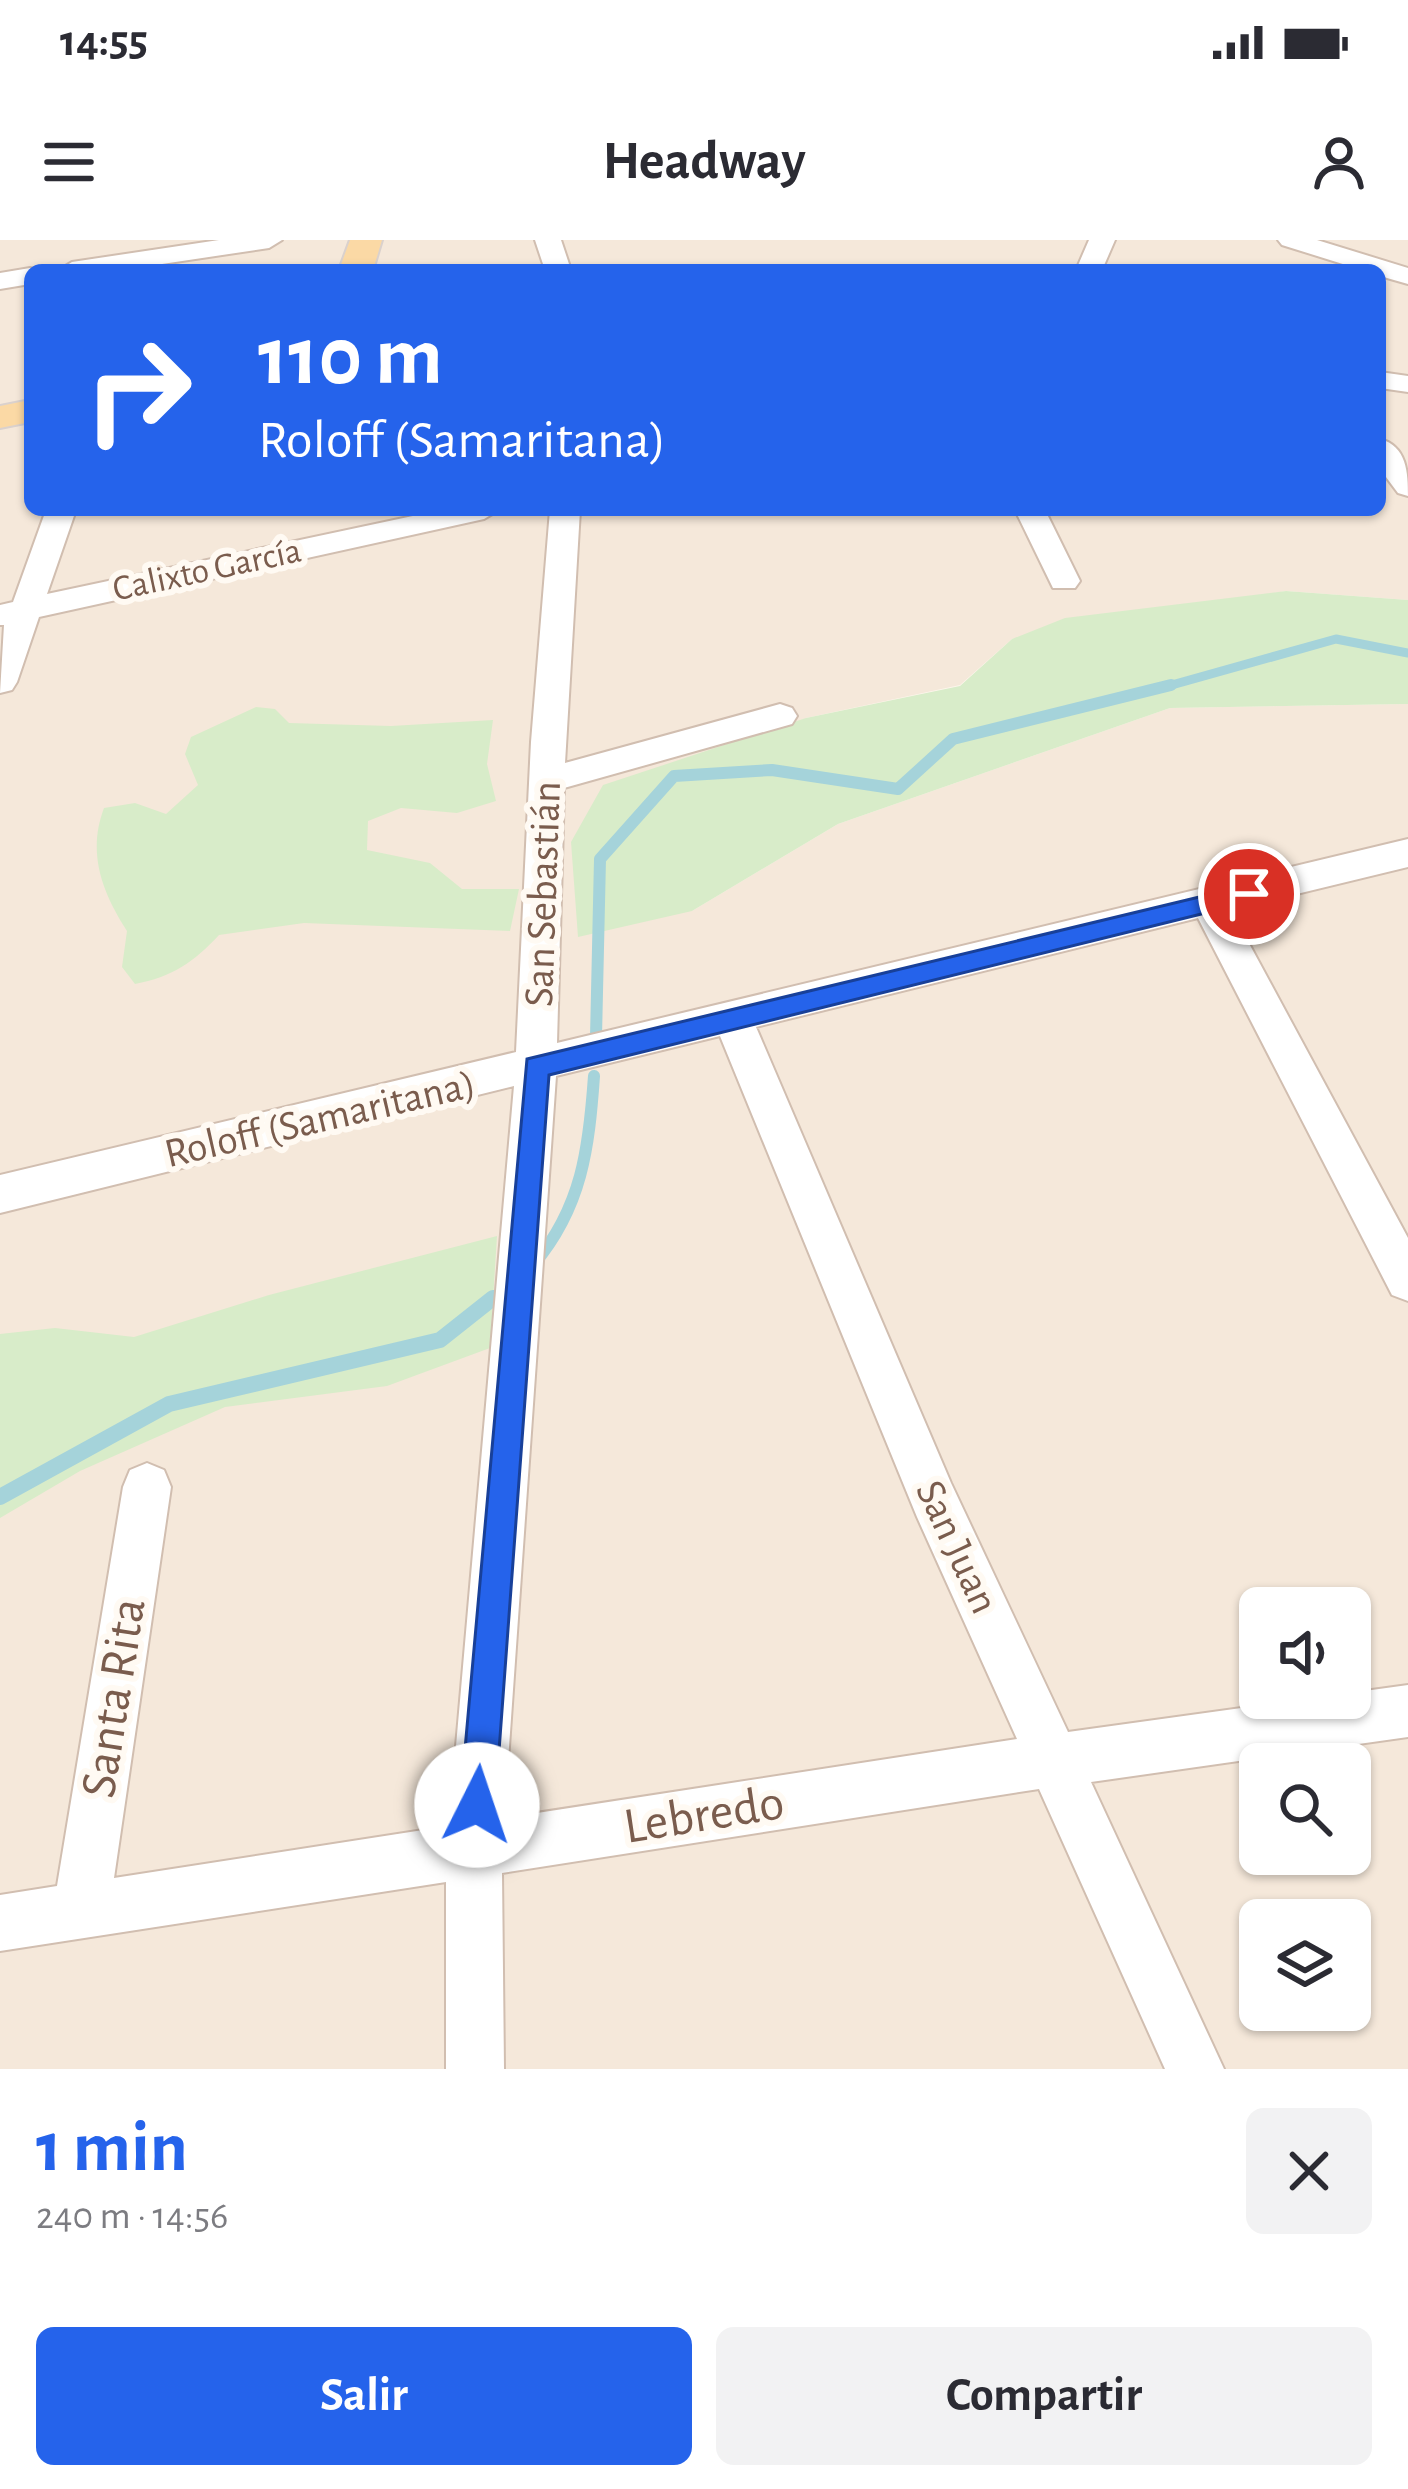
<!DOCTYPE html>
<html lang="es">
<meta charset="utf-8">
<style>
:root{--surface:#fff;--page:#f2f2f3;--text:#2b2b33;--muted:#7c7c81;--accent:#2563eb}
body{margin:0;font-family:"Alegreya Sans",sans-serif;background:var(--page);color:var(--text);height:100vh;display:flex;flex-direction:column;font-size:45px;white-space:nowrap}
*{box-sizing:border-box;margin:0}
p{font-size:39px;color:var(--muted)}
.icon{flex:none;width:66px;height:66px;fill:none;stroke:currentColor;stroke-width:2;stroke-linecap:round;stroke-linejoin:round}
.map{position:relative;height:1829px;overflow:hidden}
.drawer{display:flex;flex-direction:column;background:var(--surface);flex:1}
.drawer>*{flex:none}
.guide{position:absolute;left:24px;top:24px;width:1362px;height:252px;border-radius:18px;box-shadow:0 3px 9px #0004;background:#2563eb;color:#fff;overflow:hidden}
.buttons{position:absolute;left:1239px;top:1347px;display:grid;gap:24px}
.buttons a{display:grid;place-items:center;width:132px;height:132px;border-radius:18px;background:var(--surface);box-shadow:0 3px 9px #0004;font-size:60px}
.pin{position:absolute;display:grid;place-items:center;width:102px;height:102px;color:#fff;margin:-51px;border:6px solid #fff;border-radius:50%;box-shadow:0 3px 12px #0007}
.me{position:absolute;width:132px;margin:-66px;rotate:4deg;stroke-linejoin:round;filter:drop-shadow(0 0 9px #0008)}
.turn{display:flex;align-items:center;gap:42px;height:252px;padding:0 36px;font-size:54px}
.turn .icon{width:156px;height:156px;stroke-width:2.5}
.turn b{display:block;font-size:84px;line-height:102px}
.round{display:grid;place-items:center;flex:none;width:126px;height:126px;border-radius:18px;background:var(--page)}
.head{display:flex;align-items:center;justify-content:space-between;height:204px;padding:0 36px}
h1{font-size:72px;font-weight:600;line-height:90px;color:var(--accent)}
.action{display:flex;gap:24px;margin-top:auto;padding:24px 36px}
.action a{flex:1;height:138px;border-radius:18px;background:var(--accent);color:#fff;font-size:48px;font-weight:600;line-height:138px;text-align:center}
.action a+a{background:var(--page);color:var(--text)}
.status{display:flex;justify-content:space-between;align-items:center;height:84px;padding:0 60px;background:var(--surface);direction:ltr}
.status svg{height:33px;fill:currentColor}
header{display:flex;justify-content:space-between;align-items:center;height:156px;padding:0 36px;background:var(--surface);font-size:54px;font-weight:600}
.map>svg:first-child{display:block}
</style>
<div class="status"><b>14:55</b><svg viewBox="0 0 49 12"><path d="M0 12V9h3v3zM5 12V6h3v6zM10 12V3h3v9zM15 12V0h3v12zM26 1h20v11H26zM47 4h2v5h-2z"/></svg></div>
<header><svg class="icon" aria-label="menu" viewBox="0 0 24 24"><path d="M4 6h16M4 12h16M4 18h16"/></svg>Headway<svg class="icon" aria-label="person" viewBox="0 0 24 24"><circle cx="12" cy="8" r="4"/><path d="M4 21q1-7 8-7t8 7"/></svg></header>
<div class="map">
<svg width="1408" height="1829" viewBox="0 0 1408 1829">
<rect width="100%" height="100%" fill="#fdf6ec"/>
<path fill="#f5e8da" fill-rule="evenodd" d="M 0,0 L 1408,0 L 1408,360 L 1286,351 L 1012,399 L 960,445 L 806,478 L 692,671 L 838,584 L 1170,468 L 1408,464 L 1408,1829 L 0,1829 ZM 30,30 L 1380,30 L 1380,270 L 30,270 ZM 1260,1368 L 1350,1368 L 1350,1458 L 1260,1458 ZM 1260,1524 L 1350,1524 L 1350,1614 L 1260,1614 ZM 1260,1680 L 1350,1680 L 1350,1770 L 1260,1770 Z"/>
<path fill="#d8ecc9" d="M 1286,351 L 1408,360 L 1408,464 L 1170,468 L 838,584 L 692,671 L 578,697 L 571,602 L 603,545 L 806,478 L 960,446 L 1012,399 L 1065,378 Z
M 256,467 L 275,469 L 289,483 L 391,486 L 493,480 L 487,524 L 496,561 L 457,573 L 401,568 L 368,581 L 367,610 L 430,623 L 462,649 L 519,649 L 510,691 L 304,683 L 219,695 C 194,722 172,737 135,744 L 122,727 L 127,691 C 102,652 87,613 104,568 L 135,563 L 166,574 L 198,545 L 185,514 L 191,497 Z
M 497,996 L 490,1108 L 387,1146 L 225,1167 L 80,1231 L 0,1278 L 0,1094 L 55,1088 L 134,1097 L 269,1055 Z"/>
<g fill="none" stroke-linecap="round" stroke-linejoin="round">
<path stroke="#a5d3da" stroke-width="9" d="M 1161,448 L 1336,399 L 1408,413"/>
<path stroke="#a5d3da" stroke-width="12" d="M 596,797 L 600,619 L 674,536 L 772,530 L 898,549 L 953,499 L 1171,445
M 534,1024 C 582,967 589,908 594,836"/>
<path stroke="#a5d3da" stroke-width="16" d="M 0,1257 L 169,1164 L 440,1100 L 493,1058"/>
<defs>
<path id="minor" d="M 219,0 L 282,0 L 269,8 L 122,30 L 59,30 L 72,22 Z
M 535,0 L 561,0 L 571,30 L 545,30 Z
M 1089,0 L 1115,0 L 1102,30 L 1076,30 Z
M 1278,0 L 1317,0 L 1408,28 L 1408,44 L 1380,36 L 1380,30 L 1362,30 L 1282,5 Z
M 30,28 L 37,30 L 30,30 L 30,44 L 0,49 L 0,33 Z
M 1380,132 L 1408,136 L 1408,152 L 1380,148 Z
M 1380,199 C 1407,206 1408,233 1408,256 L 1398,253 L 1380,229 Z
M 46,270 L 76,270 L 47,354 L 441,270 L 499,270 L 484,279 L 39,377 L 17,442 L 12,450 L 0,453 L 4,385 L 0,385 L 0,365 L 13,362 Z
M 550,270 L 580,270 L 565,523 L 780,464 L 792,468 L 797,476 L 792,484 L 564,548 L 557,803 L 1408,599 L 1408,627 L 1231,670 L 1408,998 L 1408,1061 L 1392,1055 L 1198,678 L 756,787 L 951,1243 L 1068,1492 L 1313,1458 L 1350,1458 L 1350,1453 L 1408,1445 L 1408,1497 L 1091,1542 L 1224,1829 L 1165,1829 L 1039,1549 L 502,1633 L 504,1829 L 446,1829 L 446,1642 L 0,1711 L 0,1655 L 57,1646 L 123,1247 L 130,1230 L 147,1223 L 164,1230 L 171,1247 L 114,1638 L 449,1586 L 514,846 L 0,973 L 0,935 L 516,812 L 531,502 ZM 720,796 L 917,1277 L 1017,1499 L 504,1578 L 556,836 Z
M 1015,270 L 1045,270 L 1080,341 L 1075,348 L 1053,348 Z"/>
<path id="major" d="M 350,0 L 382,0 L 373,30 L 339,30 Z
M 30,160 L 30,182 L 0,188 L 0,166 Z"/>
</defs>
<use href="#minor" stroke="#d1beb0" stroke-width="4"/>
<use href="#major" stroke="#dad1cd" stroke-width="4"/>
<use href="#minor" fill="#fff" fill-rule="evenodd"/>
<use href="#major" fill="#fbd9a5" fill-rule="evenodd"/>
</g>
<path fill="#2563eb" stroke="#184099" stroke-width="3" d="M 1249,645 L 1258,647 L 1258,660 L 549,835 L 495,1565 L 490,1578 L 477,1583 L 465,1578 L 460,1565 L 527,819 Z"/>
<g text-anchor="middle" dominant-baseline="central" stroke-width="12" stroke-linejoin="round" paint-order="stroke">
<g font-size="36" fill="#7a5c4d" stroke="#fffaf3">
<text transform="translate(207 330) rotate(-12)">Calixto García</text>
</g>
<g font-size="42" fill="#7a5c4d" stroke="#fffaf3">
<text transform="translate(543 654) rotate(-88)">San Sebastián</text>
<text transform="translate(320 879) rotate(-13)">Roloff (Samaritana)</text>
<text transform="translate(957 1307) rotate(65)">San Juan</text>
</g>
<g font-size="51" fill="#7a5c4d" stroke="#fffaf3">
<text transform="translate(114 1458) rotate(-81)">Santa Rita</text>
<text transform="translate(704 1575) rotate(-9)">Lebredo</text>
</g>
</g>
</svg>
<div class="buttons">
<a><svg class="icon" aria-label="sound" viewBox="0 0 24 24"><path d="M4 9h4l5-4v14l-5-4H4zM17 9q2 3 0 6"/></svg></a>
<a><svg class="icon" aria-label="search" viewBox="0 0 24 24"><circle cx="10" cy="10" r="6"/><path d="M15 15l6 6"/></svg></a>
<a><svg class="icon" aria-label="layers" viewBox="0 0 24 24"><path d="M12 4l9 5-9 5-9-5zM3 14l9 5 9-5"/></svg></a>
</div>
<div class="pin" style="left:1249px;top:654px;background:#d93025"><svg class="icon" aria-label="arrive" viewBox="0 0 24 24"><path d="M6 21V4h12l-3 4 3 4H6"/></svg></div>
<svg class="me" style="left:477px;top:1565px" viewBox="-20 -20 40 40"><circle r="19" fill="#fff"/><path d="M0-13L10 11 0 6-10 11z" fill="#2563eb"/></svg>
<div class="guide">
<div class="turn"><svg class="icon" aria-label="right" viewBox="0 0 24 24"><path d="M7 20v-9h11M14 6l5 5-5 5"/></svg><div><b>110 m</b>Roloff (Samaritana)</div></div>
</div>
</div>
<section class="drawer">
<div class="head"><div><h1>1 min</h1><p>240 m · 14:56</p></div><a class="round"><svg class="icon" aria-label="close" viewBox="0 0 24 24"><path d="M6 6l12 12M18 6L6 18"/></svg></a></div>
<div class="action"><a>Salir</a><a>Compartir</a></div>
</section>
